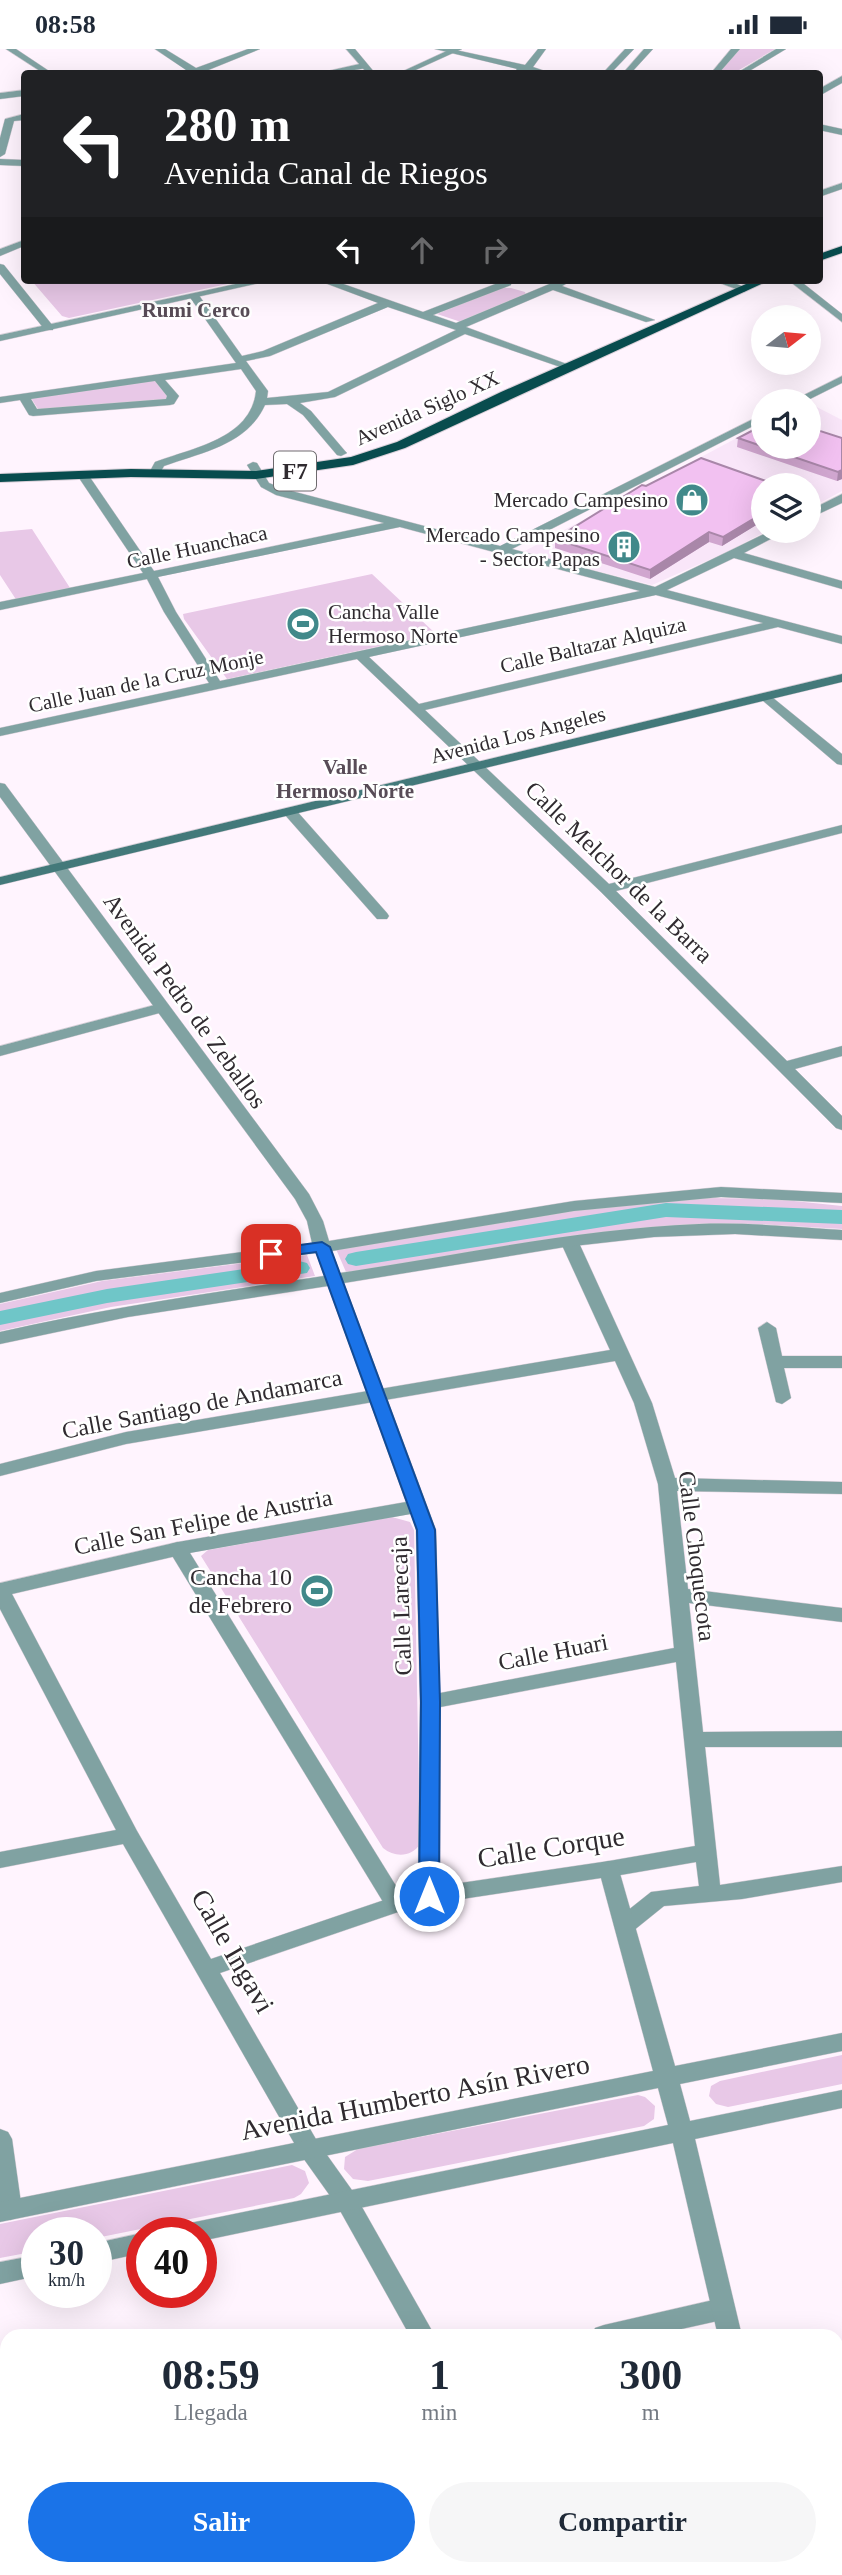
<!DOCTYPE html>
<html lang="es">
<meta charset="utf-8">
<style>
:root{--surface:#fff;--page:#f6f6f7;--text:#1f2937;--muted:#747a83;--accent:#1a73e8}
body{margin:0;font-family:Georgia,serif;background:var(--page);color:var(--text);height:100vh;display:flex;flex-direction:column;font-size:26px;white-space:nowrap}
*{box-sizing:border-box;margin:0}
p{font-size:23px;color:var(--muted)}
.icon{flex:none;width:38px;height:38px;fill:none;stroke:currentColor;stroke-width:2;stroke-linecap:round;stroke-linejoin:round}
.map{position:relative;flex:1;overflow:hidden}
.drawer{position:absolute;left:0px;top:2280px;width:844px;height:247px;display:flex;flex-direction:column;background:var(--surface);border-radius:21px 21px 0 0;box-shadow:0 7px 28px #0002}
.drawer>*{flex:none}
.hud{position:absolute;left:21px;top:21px;width:802px;height:214px;border-radius:7px;box-shadow:0 7px 28px #0002;background:#202124;color:#fff;overflow:hidden}
.needle{width:46px;rotate:74deg}
.buttons{position:absolute;left:751px;top:256px;display:grid;gap:14px}
.buttons a{display:grid;place-items:center;width:70px;height:70px;border-radius:50%;background:var(--surface);box-shadow:0 7px 28px #0002;font-size:35px}
.speed{position:absolute;left:21px;top:2168px;display:flex;gap:14px;font-size:35px;font-weight:700;text-align:center}
.speed>*{display:grid;place-content:center;width:91px;height:91px;border-radius:50%;background:var(--surface);box-shadow:0 7px 28px #0002;line-height:1}
.speed small{font-size:18px;font-weight:400}
.speed .limit{border:10px solid #d22;background:#fff;color:#111}
.pin{position:absolute;display:grid;place-items:center;width:60px;height:60px;color:#fff;margin:-30px;border-radius:14px;box-shadow:0 4px 10px #0006}
.me{position:absolute;width:77px;margin:-38px;rotate:0deg;stroke-linejoin:round;filter:drop-shadow(0 0 5px #0008)}
.turn{display:flex;align-items:center;gap:24px;height:147px;padding:0 28px;font-size:32px}
.turn .icon{width:91px;height:91px;stroke-width:2.5}
.turn b{display:block;font-size:49px;line-height:60px}
.lanes{display:flex;align-items:center;height:66px;padding:0 28px;background:#0003;justify-content:center;gap:35px;direction:ltr}
.lanes .off{opacity:.35}
.eta{display:flex;justify-content:space-evenly;align-items:center;height:119px;text-align:center}
.eta b{font-size:42px;font-weight:700;line-height:49px}
.action{display:flex;gap:14px;margin-top:auto;padding:14px 28px}
.action a{flex:1;height:80px;border-radius:42px;background:var(--accent);color:#fff;font-size:28px;font-weight:700;line-height:80px;text-align:center}
.action a+a{background:var(--page);color:var(--text)}
.status{display:flex;justify-content:space-between;align-items:center;height:49px;padding:0 35px;background:var(--surface);direction:ltr}
.status svg{height:19px;fill:currentColor}
.map>svg:first-child{display:block}
</style>
<div class="status"><b>08:58</b><svg viewBox="0 0 49 12"><path d="M0 12V9h3v3zM5 12V6h3v6zM10 12V3h3v9zM15 12V0h3v12zM26 1h20v11H26zM47 4h2v5h-2z"/></svg></div>
<div class="map">
<svg width="842" height="2526" viewBox="0 0 842 2526">
<rect width="100%" height="100%" fill="#fff4fe"/>
<path fill="#f9e6f9" d="M 809,354 L 842,371 L 842,442 L 809,460 L 808,436 L 763,436 L 763,481 L 768,481 L 727,503 L 652,536 L 523,503 L 763,375 L 763,397 L 808,397 Z"/>
<path fill="#e8c8e7" d="M 740,0 L 775,0 L 734,24 L 719,24 Z
M 31,231 L 246,231 L 69,269 L 62,267 Z
M 500,239 L 511,239 L 525,243 L 526,246 L 461,273 L 437,265 Z
M 155,330 L 168,347 L 166,351 L 38,360 L 31,349 Z
M 32,480 L 72,542 L 17,552 L 0,526 L 0,483 Z
M 372,525 L 436,585 L 227,630 L 184,570 L 183,565 Z
M 708,1149 L 775,1150 L 842,1157 L 842,1180 L 757,1175 L 688,1176 L 346,1223 L 336,1200 L 578,1161 Z
M 307,1206 L 315,1227 L 111,1258 L 0,1282 L 0,1255 L 102,1232 Z
M 392,1468 L 410,1473 L 414,1481 L 420,1795 C 412,1808 395,1809 383,1799 L 201,1507 L 208,1501 Z
M 842,2006 L 842,2035 L 728,2058 L 716,2055 L 709,2047 L 711,2037 L 720,2032 Z
M 638,2046 L 645,2048 L 655,2057 L 654,2070 L 644,2077 L 368,2132 L 353,2130 L 344,2120 L 345,2108 L 358,2100 Z
M 292,2116 L 305,2122 L 309,2134 L 301,2145 L 294,2149 L 96,2189 L 96,2184 L 37,2184 L 37,2202 L 0,2209 L 0,2175 Z"/>
<g fill="none" stroke-linecap="round" stroke-linejoin="round">
<path fill="#6fc6c8" fill-rule="evenodd" d="M 666,1154 L 842,1161 L 842,1175 L 666,1168 L 356,1217 L 348,1215 L 345,1210 L 348,1205 L 356,1203 Z
M 299,1212 L 307,1214 L 310,1219 L 307,1224 L 107,1254 L 0,1276 L 0,1262 L 107,1240 Z"/>
<defs>
<path id="minor" d="M 6,0 L 16,0 L 52,24 L 43,24 Z
M 155,0 L 165,0 L 196,19 L 248,0 L 260,0 L 201,24 L 173,24 L 186,21 Z
M 435,0 L 451,0 L 525,16 L 538,0 L 546,0 L 533,18 L 551,24 L 518,24 L 515,22 L 517,20 Z
M 625,0 L 634,0 L 611,24 L 603,24 Z
M 644,0 L 653,0 L 631,24 L 623,24 Z
M 731,0 L 740,0 L 719,24 L 711,24 Z
M 776,0 L 786,0 L 746,24 L 737,24 Z
M 364,14 L 368,17 L 367,19 L 336,24 L 319,24 Z
M 842,27 L 842,34 L 819,47 L 819,40 Z
M 24,41 L 24,47 L 0,50 L 0,44 Z
M 24,65 L 24,71 L 14,72 L 5,105 L 0,108 L 0,89 L 5,70 Z
M 819,75 L 842,80 L 842,86 L 819,81 Z
M 0,110 L 24,111 L 24,117 L 0,116 Z
M 24,191 L 24,197 L 0,207 L 0,200 Z
M 0,215 L 4,216 L 53,277 L 53,281 L 45,281 L 0,225 Z
M 317,231 L 332,231 L 423,263 L 503,232 L 511,232 L 511,236 L 433,266 L 456,274 L 559,231 L 573,231 L 562,237 L 655,271 L 646,273 L 553,241 L 466,278 L 575,318 L 566,320 L 465,285 L 335,348 L 300,354 L 311,362 L 345,402 L 347,404 L 341,407 L 337,406 L 303,366 L 287,355 L 265,356 C 247,396 202,403 164,417 L 159,426 L 151,426 L 149,424 L 155,413 C 192,399 251,390 256,342 L 241,320 L 165,331 L 179,347 L 174,355 L 170,356 L 33,367 L 29,366 L 20,351 L 0,354 L 0,348 L 236,314 L 189,247 L 190,245 L 198,245 L 242,307 L 263,302 L 378,254 ZM 388,258 L 456,281 L 328,343 L 267,349 L 268,342 L 246,312 L 270,307 ZM 155,332 L 167,347 L 166,350 L 37,360 L 31,350 Z
M 712,231 L 727,231 L 749,240 L 744,243 Z
M 842,327 L 842,334 L 806,352 L 792,352 Z
M 763,365 L 763,372 L 512,500 L 655,538 L 772,481 L 788,481 L 744,504 L 842,532 L 842,540 L 734,509 L 667,541 L 842,587 L 842,595 L 778,578 L 425,661 L 609,835 L 842,776 L 842,784 L 616,842 L 787,1012 L 842,997 L 842,1007 L 795,1020 L 842,1067 L 842,1081 L 836,1079 L 601,843 L 357,610 L 0,687 L 0,679 L 209,634 L 164,563 L 147,530 L 0,561 L 0,553 L 143,524 L 77,426 L 79,424 L 87,424 L 154,522 L 384,474 L 276,446 L 261,438 L 247,416 L 253,413 L 257,414 L 269,434 L 284,440 L 500,497 ZM 400,478 L 640,542 L 220,632 L 176,563 L 158,528 ZM 656,546 L 763,574 L 419,655 L 369,608 Z
M 842,445 L 842,454 L 808,470 L 808,462 Z
M 767,644 L 842,705 L 842,716 L 837,715 L 762,651 L 760,648 Z
M 290,759 L 295,760 L 387,864 L 389,867 L 387,870 L 377,870 L 285,766 L 285,760 Z
M 162,954 L 170,959 L 167,962 L 0,1007 L 0,997 Z
M 570,1189 L 579,1194 L 652,1354 L 675,1429 L 842,1433 L 842,1445 L 677,1442 L 688,1540 L 842,1559 L 842,1573 L 689,1554 L 703,1683 L 842,1682 L 842,1698 L 705,1698 L 720,1836 L 842,1817 L 842,1833 L 742,1850 L 664,1857 L 633,1882 L 625,1885 L 617,1882 L 614,1876 L 617,1870 L 651,1843 L 699,1837 L 696,1813 L 609,1828 L 601,1826 L 598,1820 L 601,1814 L 609,1812 L 695,1797 L 676,1613 L 430,1660 L 423,1658 L 420,1653 L 423,1648 L 430,1646 L 674,1599 L 658,1435 L 634,1354 L 615,1312 L 126,1395 L 0,1427 L 0,1415 L 126,1383 L 610,1301 L 561,1194 Z
M 767,1273 L 776,1279 L 782,1307 L 842,1307 L 842,1319 L 784,1319 L 791,1349 L 782,1355 L 776,1353 L 758,1279 Z
M 178,1493 L 185,1495 L 188,1500 L 185,1505 L 12,1545 L 137,1782 L 211,1910 L 396,1847 L 404,1849 L 407,1855 L 404,1861 L 220,1924 L 317,2092 L 354,2144 L 435,2287 L 410,2287 L 338,2158 L 301,2106 L 123,1795 L 0,1819 L 0,1803 L 116,1781 L 0,1560 L 0,1534 Z
M 0,2080 L 8,2083 L 12,2090 L 22,2161 L 18,2168 L 10,2171 L 0,2165 Z
M 722,2249 L 731,2252 L 734,2260 L 731,2268 L 722,2271 L 650,2287 L 592,2287 L 595,2279 L 604,2276 Z
M 842,2405 L 842,2429 L 836,2430 L 836,2406 Z
M 7,2496 L 8,2520 L 0,2522 L 0,2498 Z
M 552,2520 L 580,2520 L 582,2526 L 555,2526 Z
M 692,2520 L 742,2520 L 739,2526 L 690,2526 Z"/>
<path id="tertiary" d="M 346,0 L 355,0 L 375,24 L 367,24 Z
M 451,0 L 462,0 L 409,24 L 399,24 Z
M 842,134 L 842,140 L 819,148 L 819,142 Z
M 254,231 L 273,231 L 0,292 L 0,286 Z
M 788,231 L 799,231 L 842,265 L 842,273 Z
M 0,734 L 5,735 L 309,1145 L 323,1172 L 329,1192 L 574,1152 L 721,1138 L 842,1144 L 842,1154 L 721,1148 L 574,1162 L 332,1202 L 340,1224 C 459,1206 578,1180 699,1175 C 746,1173 794,1178 842,1181 L 842,1191 L 735,1185 L 654,1188 L 565,1198 L 344,1234 L 436,1481 L 440,1653 L 440,1837 L 609,1812 L 617,1814 L 675,2017 L 842,1984 L 842,2002 L 680,2035 L 690,2072 L 842,2041 L 842,2059 L 695,2090 L 742,2287 L 718,2287 L 673,2094 L 201,2192 L 201,2184 L 178,2184 L 182,2177 L 190,2174 L 668,2076 L 658,2039 L 0,2173 L 0,2153 L 653,2022 L 601,1829 L 429,1855 L 396,1863 L 388,1861 L 168,1500 L 171,1495 L 178,1493 L 406,1453 L 328,1237 L 128,1268 L 0,1295 L 0,1283 C 107,1259 215,1243 324,1227 L 316,1204 L 96,1232 L 0,1254 L 0,1244 L 96,1222 L 312,1194 L 307,1172 L 295,1150 L 0,748 ZM 411,1465 L 416,1481 L 420,1653 L 418,1841 L 401,1845 L 190,1504 Z
M 142,2184 L 142,2204 L 96,2214 L 96,2194 Z
M 37,2206 L 37,2227 L 0,2235 L 0,2213 Z
M 778,2520 L 804,2520 L 804,2526 L 778,2526 Z"/>
<path id="secondary" d="M 842,625 L 842,633 L 0,836 L 0,828 Z"/>
<path id="trunk" d="M 842,197 L 842,204 L 819,212 L 819,205 Z
M 755,231 L 770,231 L 405,399 L 353,416 L 256,430 L 131,428 L 0,433 L 0,425 L 131,420 L 256,422 L 351,408 L 397,393 L 501,343 Z"/>
</defs>
<use href="#minor" stroke="#dad0d9" stroke-width="1"/>
<use href="#tertiary" stroke="#dad0d9" stroke-width="1"/>
<use href="#secondary" stroke="#dad0d9" stroke-width="1"/>
<use href="#trunk" stroke="#dad0d9" stroke-width="2"/>
<use href="#minor" fill="#80a2a2" fill-rule="evenodd"/>
<use href="#tertiary" fill="#80a2a2" fill-rule="evenodd"/>
<use href="#secondary" fill="#43797a" fill-rule="evenodd"/>
<use href="#trunk" fill="#084c4e" fill-rule="evenodd"/>
</g>
<path fill="#d0a6cf" d="M 738,389 L 842,389 L 842,430 L 837,432 L 737,398 Z
M 756,476 L 722,497 L 709,493 L 650,530 L 555,499 L 555,490 Z"/>
<path fill="#a987a9" d="M 842,421 L 842,430 L 837,432 L 838,423 Z
M 763,464 L 763,472 L 722,497 L 723,488 Z
M 709,483 L 709,493 L 650,530 L 650,521 Z"/>
<path fill="#f2c1f1" stroke="#a987a9" stroke-width="2" d="M 763,376 L 763,397 L 808,397 L 808,378 L 842,389 L 842,421 L 838,423 L 738,389 Z
M 701,409 L 777,436 L 763,436 L 763,464 L 723,488 L 709,483 L 650,521 L 555,490 L 642,436 L 646,437 Z"/>
<path fill="#1a73e8" stroke="#114b97" stroke-width="2" d="M 322,1193 L 330,1198 L 435,1481 L 440,1653 L 439,1847 L 436,1853 L 429,1855 L 422,1853 L 419,1847 L 421,1653 L 417,1481 L 316,1203 L 271,1209 L 263,1205 L 271,1200 Z"/>
<defs>
<symbol id="shop-disc" viewBox="-11 -11 22 22"><circle r="9.5" fill="#41898a" stroke="#fff"/><path d="M-5-2.5h2.3a2.7 3.5 0 0 1 5.4 0H5L5.5 6h-11ZM-1.5-2.5h3a1.5 2.3 0 0 0-3 0Z" fill="#fff"/></symbol>
<symbol id="building-disc" viewBox="-11 -11 22 22"><circle r="9.5" fill="#41898a" stroke="#fff"/><path d="M-4-6H4V6H1V3H-1V6H-4ZM-2.5-4.3h1.7v1.8h-1.7ZM.8-4.3h1.7v1.8H.8ZM-2.5-1h1.7V.8h-1.7ZM.8-1h1.7V.8H.8Z" fill="#fff"/></symbol>
<symbol id="stadium-disc" viewBox="-11 -11 22 22"><circle r="9.5" fill="#41898a" stroke="#fff"/><path d="M0-5a6.5 5 0 1 0 0 10a6.5 5 0 1 0 0-10ZM-3.5-1.8h7v3.6h-7Z" fill="#fff"/></symbol>
</defs>
<g fill-rule="evenodd">
<use href="#shop-disc" x="673" y="432" width="38" height="38"/>
<use href="#building-disc" x="605" y="479" width="38" height="38"/>
<use href="#stadium-disc" x="284" y="556" width="38" height="38"/>
<use href="#stadium-disc" x="298" y="1523" width="38" height="38"/>
</g>
<g text-anchor="middle" dominant-baseline="central" stroke-width="5" stroke-linejoin="round" paint-order="stroke">
<g font-size="21" font-weight="bold" fill="#584c57" stroke="#fff">
<text x="196" y="261">Rumi Cerco</text>
<text x="345" y="718">Valle<tspan x="345" dy="24">Hermoso Norte</tspan></text>
</g>
<g font-size="21" fill="#302b30" stroke="#fff">
<text transform="translate(427 359) rotate(-24)">Avenida Siglo XX</text>
<text transform="translate(197 498) rotate(-12)">Calle Huanchaca</text>
<text transform="translate(593 596) rotate(-13)">Calle Baltazar Alquiza</text>
<text transform="translate(146 632) rotate(-12)">Calle Juan de la Cruz Monje</text>
<text transform="translate(518 686) rotate(-14)">Avenida Los Angeles</text>
</g>
<g font-size="21" fill="#302b30" stroke="#fff" text-anchor="end">
<text x="668" y="451">Mercado Campesino</text>
<text x="600" y="486">Mercado Campesino<tspan x="600" dy="24">- Sector Papas</tspan></text>
<text x="328" y="563" text-anchor="start">Cancha Valle<tspan x="328" dy="24">Hermoso Norte</tspan></text>
</g>
<rect fill="#fff" stroke="#6e6b6e" stroke-width="2" x="274" y="402.5" width="42" height="39" rx="5"/>
<g font-size="23" font-weight="bold" fill="#302b30">
<text x="295" y="422">F7</text>
</g>
<g font-size="24" fill="#302b30" stroke="#fff">
<text transform="translate(619 823) rotate(44)">Calle Melchor de la Barra</text>
<text transform="translate(185 952) rotate(54)">Avenida Pedro de Zeballos</text>
<text transform="translate(202 1355) rotate(-11)">Calle Santiago de Andamarca</text>
<text transform="translate(203 1473) rotate(-11)">Calle San Felipe de Austria</text>
<text transform="translate(697 1507) rotate(83)">Calle Choquecota</text>
<text transform="translate(401 1557) rotate(-92)">Calle Larecaja</text>
<text transform="translate(553 1603) rotate(-11)">Calle Huari</text>
</g>
<g font-size="24" fill="#302b30" stroke="#fff" text-anchor="end">
<text x="292" y="1528">Cancha 10<tspan x="292" dy="28">de Febrero</tspan></text>
</g>
<g font-size="28" fill="#302b30" stroke="#fff">
<text transform="translate(551 1798) rotate(-9)">Calle Corque</text>
<text transform="translate(233 1902) rotate(60)">Calle Ingavi</text>
<text transform="translate(415 2048) rotate(-11)">Avenida Humberto Asín Rivero</text>
</g>
</g>
</svg>
<div class="buttons">
<a><svg class="needle" viewBox="-14 -14 28 28"><path d="M0-13l5 13h-10z" fill="#e53935"/><path d="M0 13l5-13h-10z" fill="#747a83"/></svg></a>
<a><svg class="icon" aria-label="sound" viewBox="0 0 24 24"><path d="M4 9h4l5-4v14l-5-4H4zM17 9q2 3 0 6"/></svg></a>
<a><svg class="icon" aria-label="layers" viewBox="0 0 24 24"><path d="M12 4l9 5-9 5-9-5zM3 14l9 5 9-5"/></svg></a>
</div>
<div class="speed"><div>30<small>km/h</small></div><div class="limit">40</div></div>
<div class="pin" style="left:271px;top:1205px;background:#d93025"><svg class="icon" aria-label="arrive" viewBox="0 0 24 24"><path d="M6 21V4h12l-3 4 3 4H6"/></svg></div>
<svg class="me" style="left:429px;top:1847px" viewBox="-20 -20 40 40"><circle r="17" fill="#1a73e8" stroke="#fff" stroke-width="3"/><path d="M0-11L8 9 0 5-8 9z" fill="#fff"/></svg>
<div class="hud">
<div class="turn"><svg class="icon" aria-label="left" viewBox="0 0 24 24"><path d="M17 20v-9H6M10 6l-5 5 5 5"/></svg><div><b>280 m</b>Avenida Canal de Riegos</div></div>
<div class="lanes"><svg class="icon" aria-label="left" viewBox="0 0 24 24"><path d="M17 20v-9H6M10 6l-5 5 5 5"/></svg><svg class="icon off" aria-label="ahead" viewBox="0 0 24 24"><path d="M12 20V5M6 11l6-6 6 6"/></svg><svg class="icon off" aria-label="right" viewBox="0 0 24 24"><path d="M7 20v-9h11M14 6l5 5-5 5"/></svg></div>
</div>
<section class="drawer">
<div class="eta">
<div><b>08:59</b><p>Llegada</p></div>
<div><b>1</b><p>min</p></div>
<div><b>300</b><p>m</p></div>
</div>
<div class="action"><a>Salir</a><a>Compartir</a></div>
</section>
</div>
